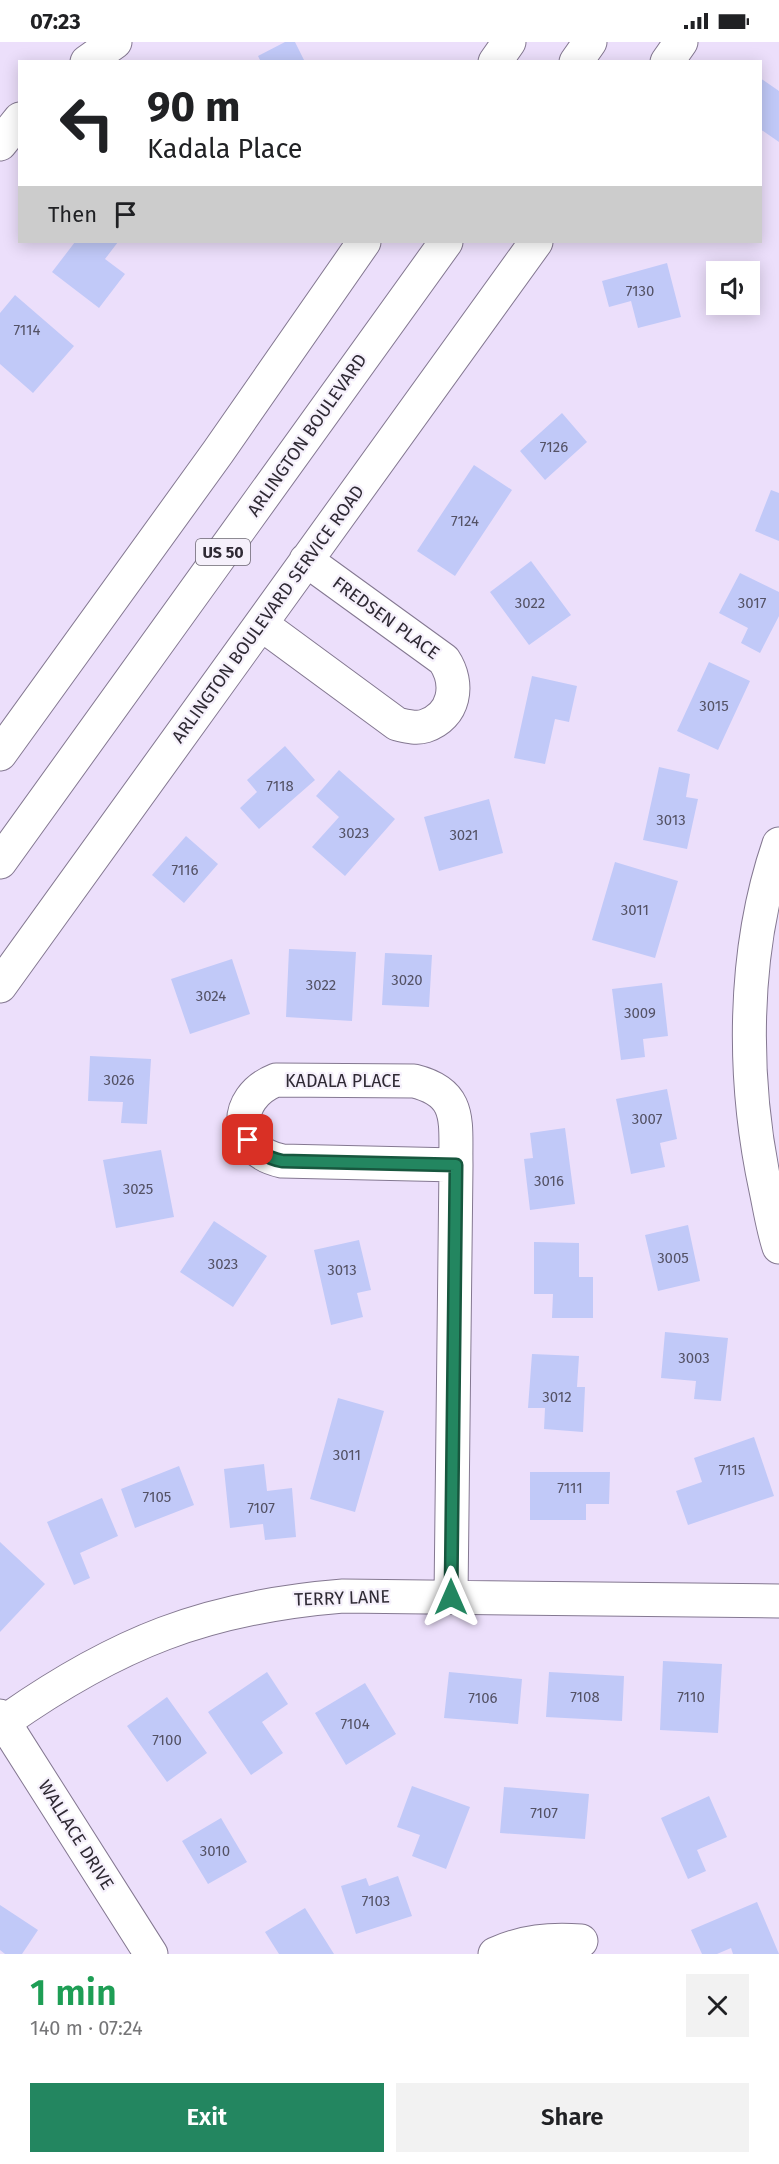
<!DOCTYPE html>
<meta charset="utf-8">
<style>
:root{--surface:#fff;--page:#f2f2f2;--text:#202124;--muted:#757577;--accent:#238660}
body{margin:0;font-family:"Fira Sans",sans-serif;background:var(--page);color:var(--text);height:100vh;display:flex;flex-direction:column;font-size:22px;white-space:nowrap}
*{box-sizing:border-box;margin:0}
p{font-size:20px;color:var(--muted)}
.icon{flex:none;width:33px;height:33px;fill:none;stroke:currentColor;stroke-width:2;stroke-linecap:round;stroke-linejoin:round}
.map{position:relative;height:1912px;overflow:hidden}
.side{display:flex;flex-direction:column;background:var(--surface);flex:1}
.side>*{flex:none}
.hud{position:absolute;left:18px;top:18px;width:744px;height:183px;border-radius:0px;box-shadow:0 3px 15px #0003;background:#fff;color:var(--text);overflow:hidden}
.buttons{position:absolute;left:706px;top:219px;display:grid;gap:12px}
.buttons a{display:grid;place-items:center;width:54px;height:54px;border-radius:0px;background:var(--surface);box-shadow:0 3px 15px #0003;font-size:30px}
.pin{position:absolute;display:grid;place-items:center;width:51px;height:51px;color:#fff;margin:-26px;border-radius:12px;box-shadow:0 3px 9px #0006}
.me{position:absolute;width:66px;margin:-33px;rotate:0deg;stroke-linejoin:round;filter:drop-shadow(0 0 4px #0008)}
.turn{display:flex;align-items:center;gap:21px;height:126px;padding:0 30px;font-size:27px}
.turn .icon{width:78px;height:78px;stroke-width:2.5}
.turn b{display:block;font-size:42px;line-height:51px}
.then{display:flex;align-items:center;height:57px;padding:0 30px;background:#0003;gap:12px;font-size:22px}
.round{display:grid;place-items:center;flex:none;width:63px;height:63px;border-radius:0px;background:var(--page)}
.headline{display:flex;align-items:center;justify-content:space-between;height:102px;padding:0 30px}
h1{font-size:36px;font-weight:600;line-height:45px;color:#1e9e55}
.button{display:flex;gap:12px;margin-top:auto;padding:12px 30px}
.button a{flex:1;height:69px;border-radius:0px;background:var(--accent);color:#fff;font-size:24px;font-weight:600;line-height:69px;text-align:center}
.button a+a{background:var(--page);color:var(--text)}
.status{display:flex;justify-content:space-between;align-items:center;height:42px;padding:0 30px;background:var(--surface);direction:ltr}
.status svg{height:16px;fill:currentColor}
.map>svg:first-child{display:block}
</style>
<div class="status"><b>07:23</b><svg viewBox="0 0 49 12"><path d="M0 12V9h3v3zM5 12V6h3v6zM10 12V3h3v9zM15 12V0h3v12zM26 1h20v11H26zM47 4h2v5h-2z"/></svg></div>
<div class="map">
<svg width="779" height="1912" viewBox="0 0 779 1912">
<rect width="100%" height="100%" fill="#ecdffb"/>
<path fill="#c1c9f8" d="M 285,0 L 295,0 L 305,20 L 261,20 L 258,14 Z
M 760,36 L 779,49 L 779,100 L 760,87 Z
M 75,200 L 118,200 L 105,217 L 125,232 L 99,266 L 52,230 Z
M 667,221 L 681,275 L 638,286 L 631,259 L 609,265 L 602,239 Z
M 15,253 L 74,304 L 33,351 L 0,322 L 0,271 Z
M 562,371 L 587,400 L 545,438 L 520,409 Z
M 474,423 L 512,448 L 455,534 L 417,509 Z
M 771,448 L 779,451 L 779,499 L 755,489 Z
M 531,519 L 571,573 L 529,603 L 490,550 Z
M 740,531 L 779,550 L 779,574 L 760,611 L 741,601 L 748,586 L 719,571 Z
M 709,620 L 750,639 L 718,708 L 677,689 Z
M 532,634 L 577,644 L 569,680 L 555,677 L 545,722 L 514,716 Z
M 285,704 L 315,738 L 259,787 L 240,766 L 257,750 L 247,738 Z
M 659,725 L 690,732 L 686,755 L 698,757 L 687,807 L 643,798 Z
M 339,728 L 395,777 L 345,834 L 312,805 L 339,775 L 316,754 Z
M 489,757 L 503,811 L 439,829 L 424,775 Z
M 186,794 L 218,822 L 184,861 L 152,833 Z
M 615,820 L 678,839 L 655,916 L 592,898 Z
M 289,907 L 356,910 L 352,979 L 286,975 Z
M 385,911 L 432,913 L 429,965 L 382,963 Z
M 232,917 L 250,972 L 190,992 L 171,937 Z
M 662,941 L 668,994 L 643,997 L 645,1015 L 621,1018 L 612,947 Z
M 90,1014 L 151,1017 L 147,1082 L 121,1081 L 123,1060 L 88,1059 Z
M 667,1047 L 677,1097 L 660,1101 L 665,1125 L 631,1132 L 616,1057 Z
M 565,1086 L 575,1162 L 530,1168 L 524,1117 L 533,1116 L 530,1091 Z
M 161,1108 L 174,1175 L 116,1186 L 103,1118 Z
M 214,1179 L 267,1214 L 233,1265 L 180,1230 Z
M 688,1183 L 700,1239 L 658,1249 L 645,1193 Z
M 359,1198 L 371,1248 L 357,1251 L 363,1275 L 331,1283 L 314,1208 Z
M 534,1200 L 579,1201 L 579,1235 L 593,1235 L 593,1276 L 552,1276 L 553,1252 L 534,1252 Z
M 665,1290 L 728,1296 L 721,1359 L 694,1357 L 696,1339 L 661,1336 Z
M 532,1312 L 579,1314 L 577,1345 L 585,1345 L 583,1390 L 544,1387 L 545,1366 L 528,1366 Z
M 338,1356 L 384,1369 L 355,1470 L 310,1457 Z
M 754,1395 L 774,1454 L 688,1483 L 676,1449 L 702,1440 L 694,1416 Z
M 264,1422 L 267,1449 L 292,1446 L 296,1495 L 265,1498 L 263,1482 L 230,1486 L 224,1427 Z
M 179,1424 L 194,1463 L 135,1486 L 121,1447 Z
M 530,1430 L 610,1430 L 609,1462 L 586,1462 L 586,1478 L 530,1478 Z
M 102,1456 L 118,1494 L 80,1511 L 90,1536 L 74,1543 L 47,1480 Z
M 0,1500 L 45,1542 L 0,1590 Z
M 663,1619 L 722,1622 L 718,1691 L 660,1688 Z
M 267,1630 L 288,1662 L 262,1680 L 283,1711 L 251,1733 L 208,1670 Z
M 449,1630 L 522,1637 L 518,1682 L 444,1676 Z
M 549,1630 L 624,1634 L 622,1679 L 546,1675 Z
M 365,1641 L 396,1692 L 346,1723 L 315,1671 Z
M 167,1655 L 207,1711 L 167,1740 L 127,1684 Z
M 412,1744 L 470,1765 L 446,1827 L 412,1814 L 420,1793 L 397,1785 Z
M 504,1745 L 589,1752 L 585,1797 L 500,1791 Z
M 709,1754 L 727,1795 L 697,1808 L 706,1829 L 688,1837 L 661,1776 Z
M 221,1776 L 247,1820 L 208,1842 L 182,1799 Z
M 398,1834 L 412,1874 L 356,1892 L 341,1844 L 366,1836 L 369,1844 Z
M 757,1860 L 779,1912 L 733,1912 L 731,1906 L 717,1912 L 702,1912 L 691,1888 Z
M 0,1863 L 38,1888 L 22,1912 L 5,1912 L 0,1908 Z
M 305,1866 L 334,1912 L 279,1912 L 265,1890 Z"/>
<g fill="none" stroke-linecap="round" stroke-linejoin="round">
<defs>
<path id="minor" d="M 87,20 L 115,0
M 667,20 L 681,0
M 0,102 L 20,77
M 261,582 L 397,682 C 406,684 416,687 425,684 C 455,674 460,642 444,618 L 306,518
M 779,802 C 742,910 742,1037 766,1148 C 770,1167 773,1187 779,1205
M 0,944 L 536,200
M 276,1038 L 414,1039 C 463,1051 455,1080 456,1123 L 282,1119 C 233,1109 231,1056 276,1038 Z
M 451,1555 L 456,1123
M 0,1674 L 151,1912
M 4,1680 C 116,1601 206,1565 343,1554 L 779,1559
M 495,1912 C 524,1899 549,1897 581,1899"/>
<path id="trunk" d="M 495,20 L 509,0
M 576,20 L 590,0
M 0,712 L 218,410 L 364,200
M 0,820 L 446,200"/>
</defs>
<use href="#minor" stroke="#847891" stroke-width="35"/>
<use href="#trunk" stroke="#847891" stroke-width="35"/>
<use href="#minor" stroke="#fff" stroke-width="33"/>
<use href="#trunk" stroke="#fff" stroke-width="33"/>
</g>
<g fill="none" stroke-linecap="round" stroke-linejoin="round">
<defs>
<path id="route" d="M 248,1098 C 258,1110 267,1116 282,1119 L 456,1123 L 451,1555"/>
</defs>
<use href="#route" stroke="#17573e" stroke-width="15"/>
<use href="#route" stroke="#238660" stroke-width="10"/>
</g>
<g text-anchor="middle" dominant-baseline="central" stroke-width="4.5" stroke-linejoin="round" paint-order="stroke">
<g font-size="15" fill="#545265">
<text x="640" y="249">7130</text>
<text x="27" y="288">7114</text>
<text x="554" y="405">7126</text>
<text x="465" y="479">7124</text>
<text x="530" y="561">3022</text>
<text x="752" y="561">3017</text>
<text x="714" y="664">3015</text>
<text x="280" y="744">7118</text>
<text x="671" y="778">3013</text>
<text x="354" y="791">3023</text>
<text x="464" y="793">3021</text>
<text x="185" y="828">7116</text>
<text x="635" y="868">3011</text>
<text x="407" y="938">3020</text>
<text x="321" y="943">3022</text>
<text x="211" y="954">3024</text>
<text x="640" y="971">3009</text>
<text x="119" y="1038">3026</text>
<text x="647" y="1077">3007</text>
<text x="549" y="1139">3016</text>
<text x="138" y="1147">3025</text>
<text x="673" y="1216">3005</text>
<text x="223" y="1222">3023</text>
<text x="342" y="1228">3013</text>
<text x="694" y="1316">3003</text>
<text x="557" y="1355">3012</text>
<text x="347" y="1413">3011</text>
<text x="732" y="1428">7115</text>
<text x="570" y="1446">7111</text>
<text x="157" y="1455">7105</text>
<text x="261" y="1466">7107</text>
<text x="585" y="1655">7108</text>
<text x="691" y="1655">7110</text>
<text x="483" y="1656">7106</text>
<text x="355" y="1682">7104</text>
<text x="167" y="1698">7100</text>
<text x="544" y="1771">7107</text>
<text x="215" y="1809">3010</text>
<text x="376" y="1859">7103</text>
</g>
<rect fill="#f5f0fb" stroke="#6a6570" stroke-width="1.5" x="196" y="497" width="54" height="26" rx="4.5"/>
<g font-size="16" font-weight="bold" fill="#2f2a34">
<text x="223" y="510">US 50</text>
</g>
<g font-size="18" fill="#2f2a34" stroke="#f5f0fb">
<text transform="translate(307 393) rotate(-55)">ARLINGTON BOULEVARD</text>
<text transform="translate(268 572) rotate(-54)">ARLINGTON BOULEVARD SERVICE ROAD</text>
<text transform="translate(386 576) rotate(36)">FREDSEN PLACE</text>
<text x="343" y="1039">KADALA PLACE</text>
<text transform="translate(342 1556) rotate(-2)">TERRY LANE</text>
<text transform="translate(76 1793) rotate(58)">WALLACE DRIVE</text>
</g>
</g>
</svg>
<div class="buttons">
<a><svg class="icon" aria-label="sound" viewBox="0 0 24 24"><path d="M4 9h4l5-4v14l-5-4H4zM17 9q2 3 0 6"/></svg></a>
</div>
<div class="pin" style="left:248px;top:1098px;background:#d93025"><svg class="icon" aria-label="arrive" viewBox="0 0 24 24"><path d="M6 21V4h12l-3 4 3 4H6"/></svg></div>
<svg class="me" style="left:451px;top:1555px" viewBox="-20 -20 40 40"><path d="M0-17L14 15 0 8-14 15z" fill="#238660" stroke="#fff" stroke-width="4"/></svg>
<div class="hud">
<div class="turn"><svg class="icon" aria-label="left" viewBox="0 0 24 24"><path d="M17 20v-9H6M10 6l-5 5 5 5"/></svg><div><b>90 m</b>Kadala Place</div></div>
<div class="then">Then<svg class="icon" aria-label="arrive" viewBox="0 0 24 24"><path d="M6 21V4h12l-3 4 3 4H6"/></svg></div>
</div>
</div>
<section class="side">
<div class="headline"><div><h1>1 min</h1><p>140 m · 07:24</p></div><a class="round"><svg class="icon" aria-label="close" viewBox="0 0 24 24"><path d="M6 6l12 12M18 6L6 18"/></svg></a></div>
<div class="button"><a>Exit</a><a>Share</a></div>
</section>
